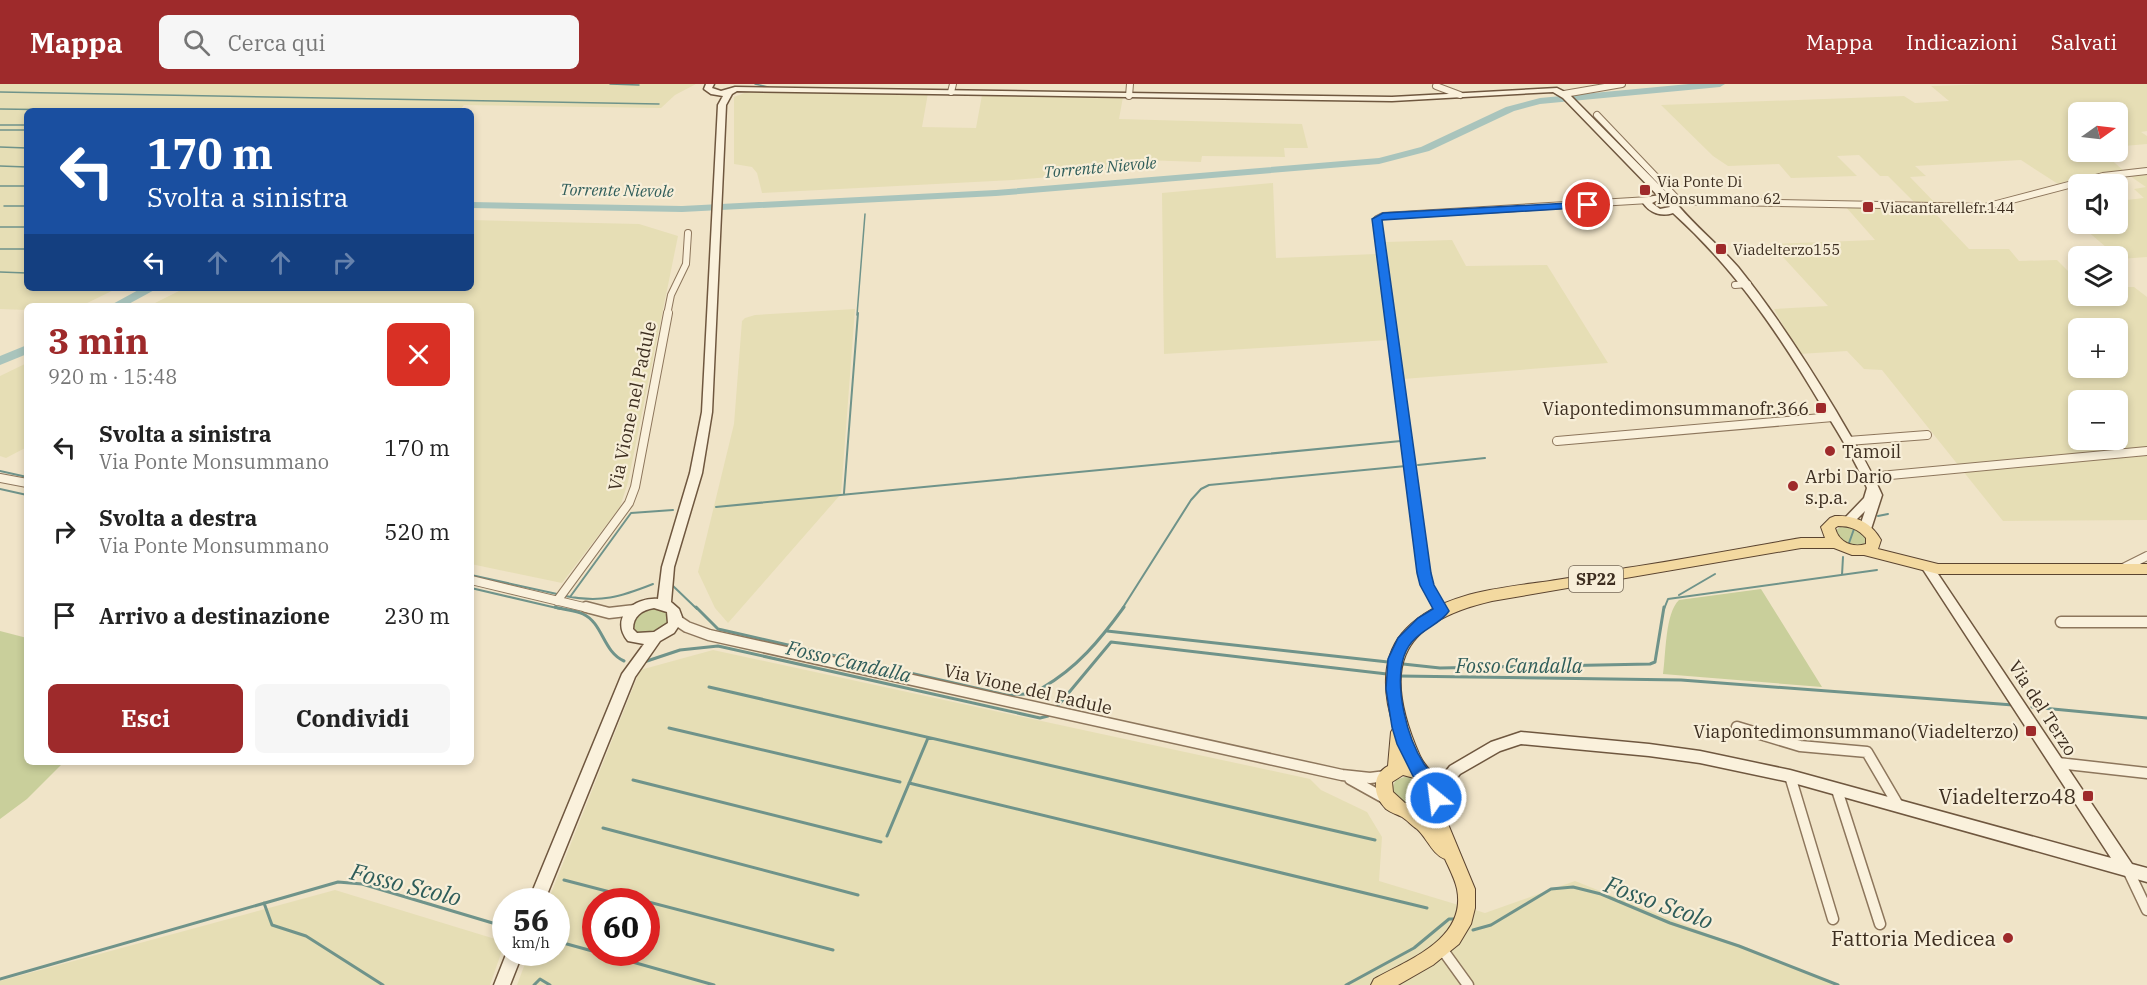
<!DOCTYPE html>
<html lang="it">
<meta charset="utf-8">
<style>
:root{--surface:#fff;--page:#f6f6f6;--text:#222;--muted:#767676;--accent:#9e2a2b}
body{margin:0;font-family:"IBM Plex Serif",serif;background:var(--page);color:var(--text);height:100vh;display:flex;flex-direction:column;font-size:22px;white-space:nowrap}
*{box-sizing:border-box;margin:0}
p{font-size:20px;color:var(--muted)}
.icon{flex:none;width:33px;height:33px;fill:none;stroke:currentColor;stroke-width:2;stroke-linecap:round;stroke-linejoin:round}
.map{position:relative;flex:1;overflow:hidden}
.drawer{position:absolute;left:24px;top:219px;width:450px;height:462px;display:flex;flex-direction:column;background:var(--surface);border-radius:9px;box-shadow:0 3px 9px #0003}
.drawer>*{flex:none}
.hud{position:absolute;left:24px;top:24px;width:450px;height:183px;border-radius:9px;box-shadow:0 3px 9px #0003;background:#1a4fa0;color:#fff;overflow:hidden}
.needle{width:39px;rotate:76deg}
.fabs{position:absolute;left:2068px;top:18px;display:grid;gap:12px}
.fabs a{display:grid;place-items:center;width:60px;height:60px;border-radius:9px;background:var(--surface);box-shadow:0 3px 9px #0003;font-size:30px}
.speed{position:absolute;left:492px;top:804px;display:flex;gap:12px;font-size:30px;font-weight:700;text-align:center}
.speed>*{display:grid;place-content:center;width:78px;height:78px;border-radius:50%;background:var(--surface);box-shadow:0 3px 9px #0003;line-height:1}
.speed small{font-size:15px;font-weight:400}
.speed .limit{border:9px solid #d22;background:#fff;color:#111}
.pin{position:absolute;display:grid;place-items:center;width:51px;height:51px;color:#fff;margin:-26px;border:3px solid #fff;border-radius:50%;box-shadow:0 2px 6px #0007}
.me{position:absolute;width:66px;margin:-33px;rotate:331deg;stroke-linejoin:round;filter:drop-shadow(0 0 4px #0008)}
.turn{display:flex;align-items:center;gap:21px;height:126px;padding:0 24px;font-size:27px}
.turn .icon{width:78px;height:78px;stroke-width:2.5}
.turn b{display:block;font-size:42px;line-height:51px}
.lanes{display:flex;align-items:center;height:57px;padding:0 24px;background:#0003;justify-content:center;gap:30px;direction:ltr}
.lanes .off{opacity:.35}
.round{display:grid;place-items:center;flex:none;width:63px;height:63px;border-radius:9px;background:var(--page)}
.overview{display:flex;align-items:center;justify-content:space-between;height:102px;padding:0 24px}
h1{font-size:36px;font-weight:700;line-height:45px;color:var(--accent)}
.button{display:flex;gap:12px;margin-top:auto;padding:12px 24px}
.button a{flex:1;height:69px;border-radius:9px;background:var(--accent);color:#fff;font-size:24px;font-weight:700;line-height:69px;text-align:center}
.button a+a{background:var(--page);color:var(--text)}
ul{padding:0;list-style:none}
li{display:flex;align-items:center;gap:18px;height:84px;padding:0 24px}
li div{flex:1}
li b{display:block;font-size:22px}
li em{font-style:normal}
header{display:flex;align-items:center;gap:36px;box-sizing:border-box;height:84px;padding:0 30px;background:var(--accent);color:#fff}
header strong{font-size:28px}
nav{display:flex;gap:33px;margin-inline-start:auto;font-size:21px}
.search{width:420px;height:54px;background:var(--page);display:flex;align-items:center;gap:15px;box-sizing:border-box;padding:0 21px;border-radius:9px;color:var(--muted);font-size:22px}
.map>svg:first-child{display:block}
</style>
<header>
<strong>Mappa</strong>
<div class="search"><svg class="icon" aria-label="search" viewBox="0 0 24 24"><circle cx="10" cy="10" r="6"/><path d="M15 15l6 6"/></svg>Cerca qui</div>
<nav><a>Mappa</a><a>Indicazioni</a><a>Salvati</a></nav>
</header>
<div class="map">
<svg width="2147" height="901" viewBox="0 0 2147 901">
<rect width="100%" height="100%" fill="#f0e4c8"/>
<path fill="#e6deb5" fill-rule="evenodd" d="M 0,0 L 696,0 L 675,11 L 661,24 L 464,21 L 459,27 L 27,27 L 27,204 L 118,204 L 81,222 L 27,222 L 27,226 L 0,225 Z
M 1995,0 L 2147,0 L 2147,47 L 2141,48 L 2147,52 L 2147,60 L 2124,62 L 2118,58 L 2118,28 L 2079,28 L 2079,68 L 2087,68 L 2094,72 L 2106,71 L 2125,88 L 2096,90 L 2058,100 L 2021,76 L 1915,82 L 1926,92 L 1910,93 L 1937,121 L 1916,120 L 1888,92 L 1880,92 L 1859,71 L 1837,72 L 1857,92 L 1791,94 L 1779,80 L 1728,82 L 1713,72 L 1661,21 L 1904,12 L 1915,19 L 1949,17 L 1931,2 Z
M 747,8 L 928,9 L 922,43 L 976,44 L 982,11 L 1123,13 L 1119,35 L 1302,40 L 1308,64 L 1284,64 L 1285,73 L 1202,72 L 1201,78 L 1113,75 L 1113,88 L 1013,96 L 762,109 L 757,89 L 752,83 L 734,80 L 734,13 Z
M 2147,90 L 2147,173 L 2120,175 L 2079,140 L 2118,140 L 2118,117 L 2144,114 L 2134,105 L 2146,103 L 2130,92 Z
M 1273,99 L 1276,174 L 1376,170 L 1388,256 L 1164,270 L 1162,109 Z
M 1845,122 L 1932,126 L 1969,165 L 2009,165 L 2019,177 L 2057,176 L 2079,198 L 2079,212 L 2118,212 L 2118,203 L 2134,203 L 2147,213 L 2147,436 L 2003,437 L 1882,286 L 1864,285 L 1847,267 L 1799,270 L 1774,225 L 1828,222 L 1771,160 L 1875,156 ZM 2079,244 L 2118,244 L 2118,284 L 2079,284 ZM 2079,316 L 2118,316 L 2118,356 L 2079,356 Z
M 471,136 L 639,140 L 678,152 L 628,398 L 620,423 L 562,499 L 471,480 L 471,222 L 149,222 L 185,204 L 471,204 Z
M 1452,156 L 1466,182 L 1547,181 L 1608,279 L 1403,295 L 1386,158 Z
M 855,225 L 841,410 L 728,539 L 715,524 L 698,488 L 734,340 L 742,237 L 745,234 L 755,231 Z
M 27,279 L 27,363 L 6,374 L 0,372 L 0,292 Z
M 713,566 L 1310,695 L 1321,706 L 1367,728 L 1382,753 L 1379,797 L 1485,829 L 1575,797 L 1836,901 L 517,901 L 529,869 L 556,868 L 556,818 L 548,817 L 640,586 ZM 596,818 L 646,818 L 646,868 L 596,868 Z
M 335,806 L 505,858 L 490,901 L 0,901 L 0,897 Z"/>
<path fill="#c9cf9b" d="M 1843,441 L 1854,443 L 1867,454 L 1866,459 L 1855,462 L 1841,456 L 1836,446 Z
M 1761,505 L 1822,603 L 1663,590 C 1666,571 1665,529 1679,516 Z
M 659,524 L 668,530 L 667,540 L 657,549 L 636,548 L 633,540 C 638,528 647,524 659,524 Z
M 0,547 L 27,554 L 27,678 L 64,678 L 27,715 L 0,735 Z
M 1407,692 C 1417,694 1426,700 1426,711 L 1420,720 L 1403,719 C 1396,712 1389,706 1396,696 Z"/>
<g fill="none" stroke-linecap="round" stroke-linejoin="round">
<path stroke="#6f938a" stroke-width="1.5" d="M 610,0 L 639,1
M 755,0 L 768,3
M 0,8 L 659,20
M 0,25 L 138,27
M 0,41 L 27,41
M 0,46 L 27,46
M 0,63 L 27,64
M 0,82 L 27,83
M 0,102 L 25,102
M 4,122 L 27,122
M 0,143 L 27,143
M 0,165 L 27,165
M 0,188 L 27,189
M 857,231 L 865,130"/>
<path stroke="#6f938a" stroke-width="2" d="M 1418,381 L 1485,374
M 0,387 L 27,393
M 0,405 L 27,411
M 844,409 L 858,229
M 716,423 L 1401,357
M 1878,432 L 1888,430
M 1849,459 L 1854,445
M 471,491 L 557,510
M 1842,491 L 1843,473
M 671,500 L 697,525
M 471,504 L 561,525
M 1679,511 L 1715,490
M 565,512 C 601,519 620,513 653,500
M 570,513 L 631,429 L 673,426
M 1122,525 L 1191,416 L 1201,405 L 1209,401 L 1406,382
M 1664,525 L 1668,515 L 1877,486"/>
<path stroke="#6f938a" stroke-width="3" d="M 555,523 C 564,526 575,526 583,530 C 603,539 603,568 624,577
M 696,523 L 718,545 L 1006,611 L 1026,610
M 1107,547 L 1388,578
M 644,578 L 680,566 L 718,562 L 1040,634 L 1048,632
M 1403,580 L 1440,584 L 1650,580 L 1655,578 L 1664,523
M 1399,592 L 1681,596 L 2013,621
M 709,603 L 1375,756
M 1042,604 C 1077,584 1100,556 1124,523
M 2032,623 L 2147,634
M 1056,624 L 1111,558 L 1387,590
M 669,644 L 900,698
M 633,696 L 881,758
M 909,699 L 1427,824
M 603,744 L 858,811
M 887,752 L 928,654
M 564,796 L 833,866
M 264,819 L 272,841 L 306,852 L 383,901
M 1473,846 L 1491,841 L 1551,805 L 1573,803 L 1601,810 L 1670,839 L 1739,862 L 1838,901
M 556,857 L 596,868
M 597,868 L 714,901
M 0,895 L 338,798 L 362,800 L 506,843
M 534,901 L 540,895 L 550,901
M 1346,901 L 1414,864 L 1449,835 L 1454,835"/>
<path fill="#a9c4bc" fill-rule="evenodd" d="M 1689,0 L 1725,0 L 1720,3 L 1540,20 L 1514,27 L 1429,67 L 1379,80 L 996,112 L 682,128 L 471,124 L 471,118 L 682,122 L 996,106 L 1379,74 L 1421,63 L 1506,23 L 1540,14 Z
M 142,204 L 158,204 L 125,222 L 109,222 Z
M 27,261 L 27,270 L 0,281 L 0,272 Z"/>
<defs>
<path id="street-far2" d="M 1436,2 L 1460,11
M 951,8 L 953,0
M 1564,10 L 1622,0
M 1129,12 L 1130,0
M 1597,31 L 1680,118
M 1671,117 L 1985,123 L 2103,92 L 2147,87
M 1735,201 L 1748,200
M 667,231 L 671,211 L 686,180 L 688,149
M 1390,231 L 1377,135 L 1383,132 L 1649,116"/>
<path id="street-far1" d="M 1389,229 L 1424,490 L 1427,501 L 1440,525
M 1557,357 L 1833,333
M 1848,357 L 1927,351
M 1869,393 L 2147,367
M 0,394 L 27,399
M 2123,484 L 2147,472
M 471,496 L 592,525
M 557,517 L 629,419 L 635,403 L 668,229"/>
<path id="street" d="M 586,523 L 609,529 L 635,526
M 1439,523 L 1441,527
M 675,535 L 687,543 L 709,551 L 1342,691 L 1370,694 L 1386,692
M 2061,538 L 2147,538
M 1737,643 L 1800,662 L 1867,668 L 1898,721
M 2058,679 L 2147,689
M 1790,692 L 1833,835
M 1350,695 L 1386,715
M 1837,706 L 1880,840
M 2128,786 L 2147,826
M 1442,865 L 1468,901"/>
<path id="secondary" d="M 706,0 L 714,0 L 712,4 L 721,7 L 735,3 L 1392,13 L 1557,4 L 1569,10 L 1672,114 C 1691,139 1717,159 1738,183 C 1774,228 1806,277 1836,327 C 1852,355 1869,381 1882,411 L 1871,445 L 1865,449 L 1859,445 L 1865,427 L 1852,440 L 1844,440 L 1842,437 L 1864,414 L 1867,404 C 1855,376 1839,350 1823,324 C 1779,250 1737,187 1673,129 C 1661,133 1650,129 1643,119 C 1646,114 1652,111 1658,112 L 1563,14 L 1553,8 L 1392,17 L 737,7 L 732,10 L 726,21 L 712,328 L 702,389 L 674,483 L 671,518 L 679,525 L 682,533 L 680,540 L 674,549 L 660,557 L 635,593 L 544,818 L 528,818 L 622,590 L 644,560 L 628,557 C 609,534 634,513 658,515 L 662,483 L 690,389 L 702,328 L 718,21 L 723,12 L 711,10 L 704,5 ZM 1656,117 L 1666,118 L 1670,123 L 1660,125 L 1652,119 ZM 654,524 L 667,528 L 668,539 L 654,548 L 637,549 L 633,545 C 633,532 642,526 654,524 Z
M 1928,479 L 1932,481 L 2132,780 L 2147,784 L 2147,798 L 1790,698 L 1700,679 L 1649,672 L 1521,660 L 1500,667 L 1460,690 L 1441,712 L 1436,714 L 1431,712 L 1429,708 L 1450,682 L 1491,658 L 1521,648 L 1649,660 L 1700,667 L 1790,686 L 2111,774 L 1924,487 L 1922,484 L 1924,481 Z
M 507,868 L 523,868 L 510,901 L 494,901 Z"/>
<path id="primary" d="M 1835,432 C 1855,431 1871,438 1881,456 L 1878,465 L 1938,480 L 2147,480 L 2147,490 L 1938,490 L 1864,471 L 1852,471 L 1834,464 L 1801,464 L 1492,517 C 1396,539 1382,586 1420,672 C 1427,687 1439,691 1443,706 C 1445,713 1442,720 1443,728 L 1475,805 L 1475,824 L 1471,840 L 1459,860 L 1433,881 L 1398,901 L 1371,901 L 1374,895 C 1408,876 1467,855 1457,805 C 1455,795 1449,784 1445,775 C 1432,770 1427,754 1417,745 C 1412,742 1407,736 1402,733 C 1397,730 1391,729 1386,725 C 1373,712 1371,691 1388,682 L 1391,648 L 1394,643 C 1383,611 1380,571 1406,545 C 1441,508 1502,504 1550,497 C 1575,493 1601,489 1626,484 C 1685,475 1743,464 1801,454 L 1825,454 L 1821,443 L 1830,434 ZM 1838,442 C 1850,442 1858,445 1866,454 L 1866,460 C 1853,464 1839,459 1835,444 ZM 1403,691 L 1414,694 L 1427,705 L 1428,714 L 1421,721 L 1405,719 L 1393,708 L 1392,698 Z"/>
</defs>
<use href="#street-far2" stroke="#8d765c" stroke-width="8"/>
<use href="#street-far1" stroke="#8d765c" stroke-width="10"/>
<use href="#street" stroke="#8d765c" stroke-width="13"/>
<use href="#secondary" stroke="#6f573f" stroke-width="3"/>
<use href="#primary" stroke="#5b4430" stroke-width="2"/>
<use href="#street-far2" stroke="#faf1dc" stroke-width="6"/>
<use href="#street-far1" stroke="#faf1dc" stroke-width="8"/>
<use href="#street" stroke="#faf1dc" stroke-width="10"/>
<use href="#secondary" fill="#faf1dc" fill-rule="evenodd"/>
<use href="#primary" fill="#f3d9a0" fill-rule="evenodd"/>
</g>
<path fill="#1a73e8" stroke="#114b97" stroke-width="1.5" d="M 1588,118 L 1591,119 L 1591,123 L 1382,136 L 1431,489 L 1434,501 L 1449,527 C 1439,543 1413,546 1404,572 C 1394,603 1407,654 1424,680 C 1429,688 1439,692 1442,701 C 1444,707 1445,713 1442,719 L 1436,721 L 1430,719 L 1426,705 L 1413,692 L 1397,660 L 1392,643 L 1386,605 L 1388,575 L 1398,554 L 1418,534 L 1433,525 L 1420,501 L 1417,489 L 1372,135 L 1383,129 Z"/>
<g fill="#9e2a2b" stroke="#f7eed8" stroke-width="2">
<rect x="1639" y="100" width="12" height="12" rx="3"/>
<rect x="1862" y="117" width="12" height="12" rx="3"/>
<rect x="1715" y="159" width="12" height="12" rx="3"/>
<rect x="1815" y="318" width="12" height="12" rx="3"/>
<circle cx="1830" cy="367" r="6"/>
<circle cx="1793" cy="402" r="6"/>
<rect x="2025" y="641" width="12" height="12" rx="3"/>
<rect x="2082" y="706" width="12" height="12" rx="3"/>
<circle cx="2008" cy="854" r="6"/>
</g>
<g text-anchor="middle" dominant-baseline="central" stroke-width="4.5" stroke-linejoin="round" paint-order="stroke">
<g font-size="15" fill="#3d2e20" stroke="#f7eed8" text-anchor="start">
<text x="1657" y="97">Via Ponte Di<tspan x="1657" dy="17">Monsummano 62</tspan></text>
<text x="1880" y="123">Viacantarellefr.144</text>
<text x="1733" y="165">Viadelterzo155</text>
</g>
<g font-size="16" font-style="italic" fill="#2f5d5a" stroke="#f7eed8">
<text transform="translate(1100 83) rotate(-5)">Torrente Nievole</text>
<text transform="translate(617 106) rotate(1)">Torrente Nievole</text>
</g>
<rect fill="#f7eed8" stroke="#756857" stroke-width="1.5" x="1569" y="482" width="54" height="26" rx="4.5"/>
<g font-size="16" font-weight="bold" fill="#3d2e20">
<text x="1596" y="495">SP22</text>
</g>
<g font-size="18" fill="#3d2e20" stroke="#f7eed8">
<text transform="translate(632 322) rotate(-78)">Via Vione nel Padule</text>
<text transform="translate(1028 605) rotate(13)">Via Vione del Padule</text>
<text transform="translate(2043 624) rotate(57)">Via del Terzo</text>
</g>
<g font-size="18" fill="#3d2e20" stroke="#f7eed8" text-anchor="end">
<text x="1809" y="324">Viapontedimonsummanofr.366</text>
<text x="1842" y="367" text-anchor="start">Tamoil</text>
<text x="1805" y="392" text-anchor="start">Arbi Dario<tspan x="1805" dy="21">s.p.a.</tspan></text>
<text x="2019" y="647">Viapontedimonsummano(Viadelterzo)</text>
</g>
<g font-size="20" font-style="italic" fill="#2f5d5a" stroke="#f7eed8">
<text transform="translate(849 577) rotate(13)">Fosso Candalla</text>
<text x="1519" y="581">Fosso Candalla</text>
</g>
<g font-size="21" fill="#3d2e20" stroke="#f7eed8" text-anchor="end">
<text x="2076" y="712">Viadelterzo48</text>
<text x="1996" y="854">Fattoria Medicea</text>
</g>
<g font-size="24" font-style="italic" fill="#2f5d5a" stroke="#f7eed8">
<text transform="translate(406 800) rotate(14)">Fosso Scolo</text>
<text transform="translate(1659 818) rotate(20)">Fosso Scolo</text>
</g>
</g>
</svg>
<div class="fabs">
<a><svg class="needle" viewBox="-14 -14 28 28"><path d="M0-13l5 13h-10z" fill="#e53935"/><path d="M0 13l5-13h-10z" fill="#767676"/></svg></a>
<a><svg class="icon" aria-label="sound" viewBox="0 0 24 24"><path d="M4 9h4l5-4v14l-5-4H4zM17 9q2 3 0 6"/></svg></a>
<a><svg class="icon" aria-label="layers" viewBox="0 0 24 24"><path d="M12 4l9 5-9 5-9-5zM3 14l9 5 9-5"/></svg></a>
<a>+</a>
<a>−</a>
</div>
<div class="speed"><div>56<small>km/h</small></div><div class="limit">60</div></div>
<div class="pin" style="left:1588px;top:121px;background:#d93025"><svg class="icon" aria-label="arrive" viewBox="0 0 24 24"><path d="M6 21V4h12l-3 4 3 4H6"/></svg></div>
<svg class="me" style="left:1436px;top:714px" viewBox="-20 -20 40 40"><circle r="17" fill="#1a73e8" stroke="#fff" stroke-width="3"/><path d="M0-11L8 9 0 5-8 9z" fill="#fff"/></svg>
<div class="hud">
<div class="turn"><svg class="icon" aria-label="left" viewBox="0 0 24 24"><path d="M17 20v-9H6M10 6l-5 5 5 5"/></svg><div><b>170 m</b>Svolta a sinistra</div></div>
<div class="lanes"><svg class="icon" aria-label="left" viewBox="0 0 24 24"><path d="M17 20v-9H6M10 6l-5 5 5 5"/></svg><svg class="icon off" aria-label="ahead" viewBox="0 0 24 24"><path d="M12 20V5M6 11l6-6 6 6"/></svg><svg class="icon off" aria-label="ahead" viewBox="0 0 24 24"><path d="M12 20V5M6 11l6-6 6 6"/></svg><svg class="icon off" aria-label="right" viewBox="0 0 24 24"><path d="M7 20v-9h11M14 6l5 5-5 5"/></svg></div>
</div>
<section class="drawer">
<div class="overview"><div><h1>3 min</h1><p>920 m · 15:48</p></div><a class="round" style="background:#d93025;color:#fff"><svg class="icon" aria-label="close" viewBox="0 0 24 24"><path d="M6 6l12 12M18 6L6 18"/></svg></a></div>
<ul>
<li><svg class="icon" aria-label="left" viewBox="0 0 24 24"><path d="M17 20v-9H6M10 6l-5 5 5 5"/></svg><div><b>Svolta a sinistra</b><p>Via Ponte Monsummano</p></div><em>170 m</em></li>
<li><svg class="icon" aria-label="right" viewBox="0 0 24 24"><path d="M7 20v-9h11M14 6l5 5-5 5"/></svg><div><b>Svolta a destra</b><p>Via Ponte Monsummano</p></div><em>520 m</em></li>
<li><svg class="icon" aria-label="arrive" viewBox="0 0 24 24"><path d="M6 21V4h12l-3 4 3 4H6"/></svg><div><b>Arrivo a destinazione</b></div><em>230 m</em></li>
</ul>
<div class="button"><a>Esci</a><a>Condividi</a></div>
</section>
</div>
